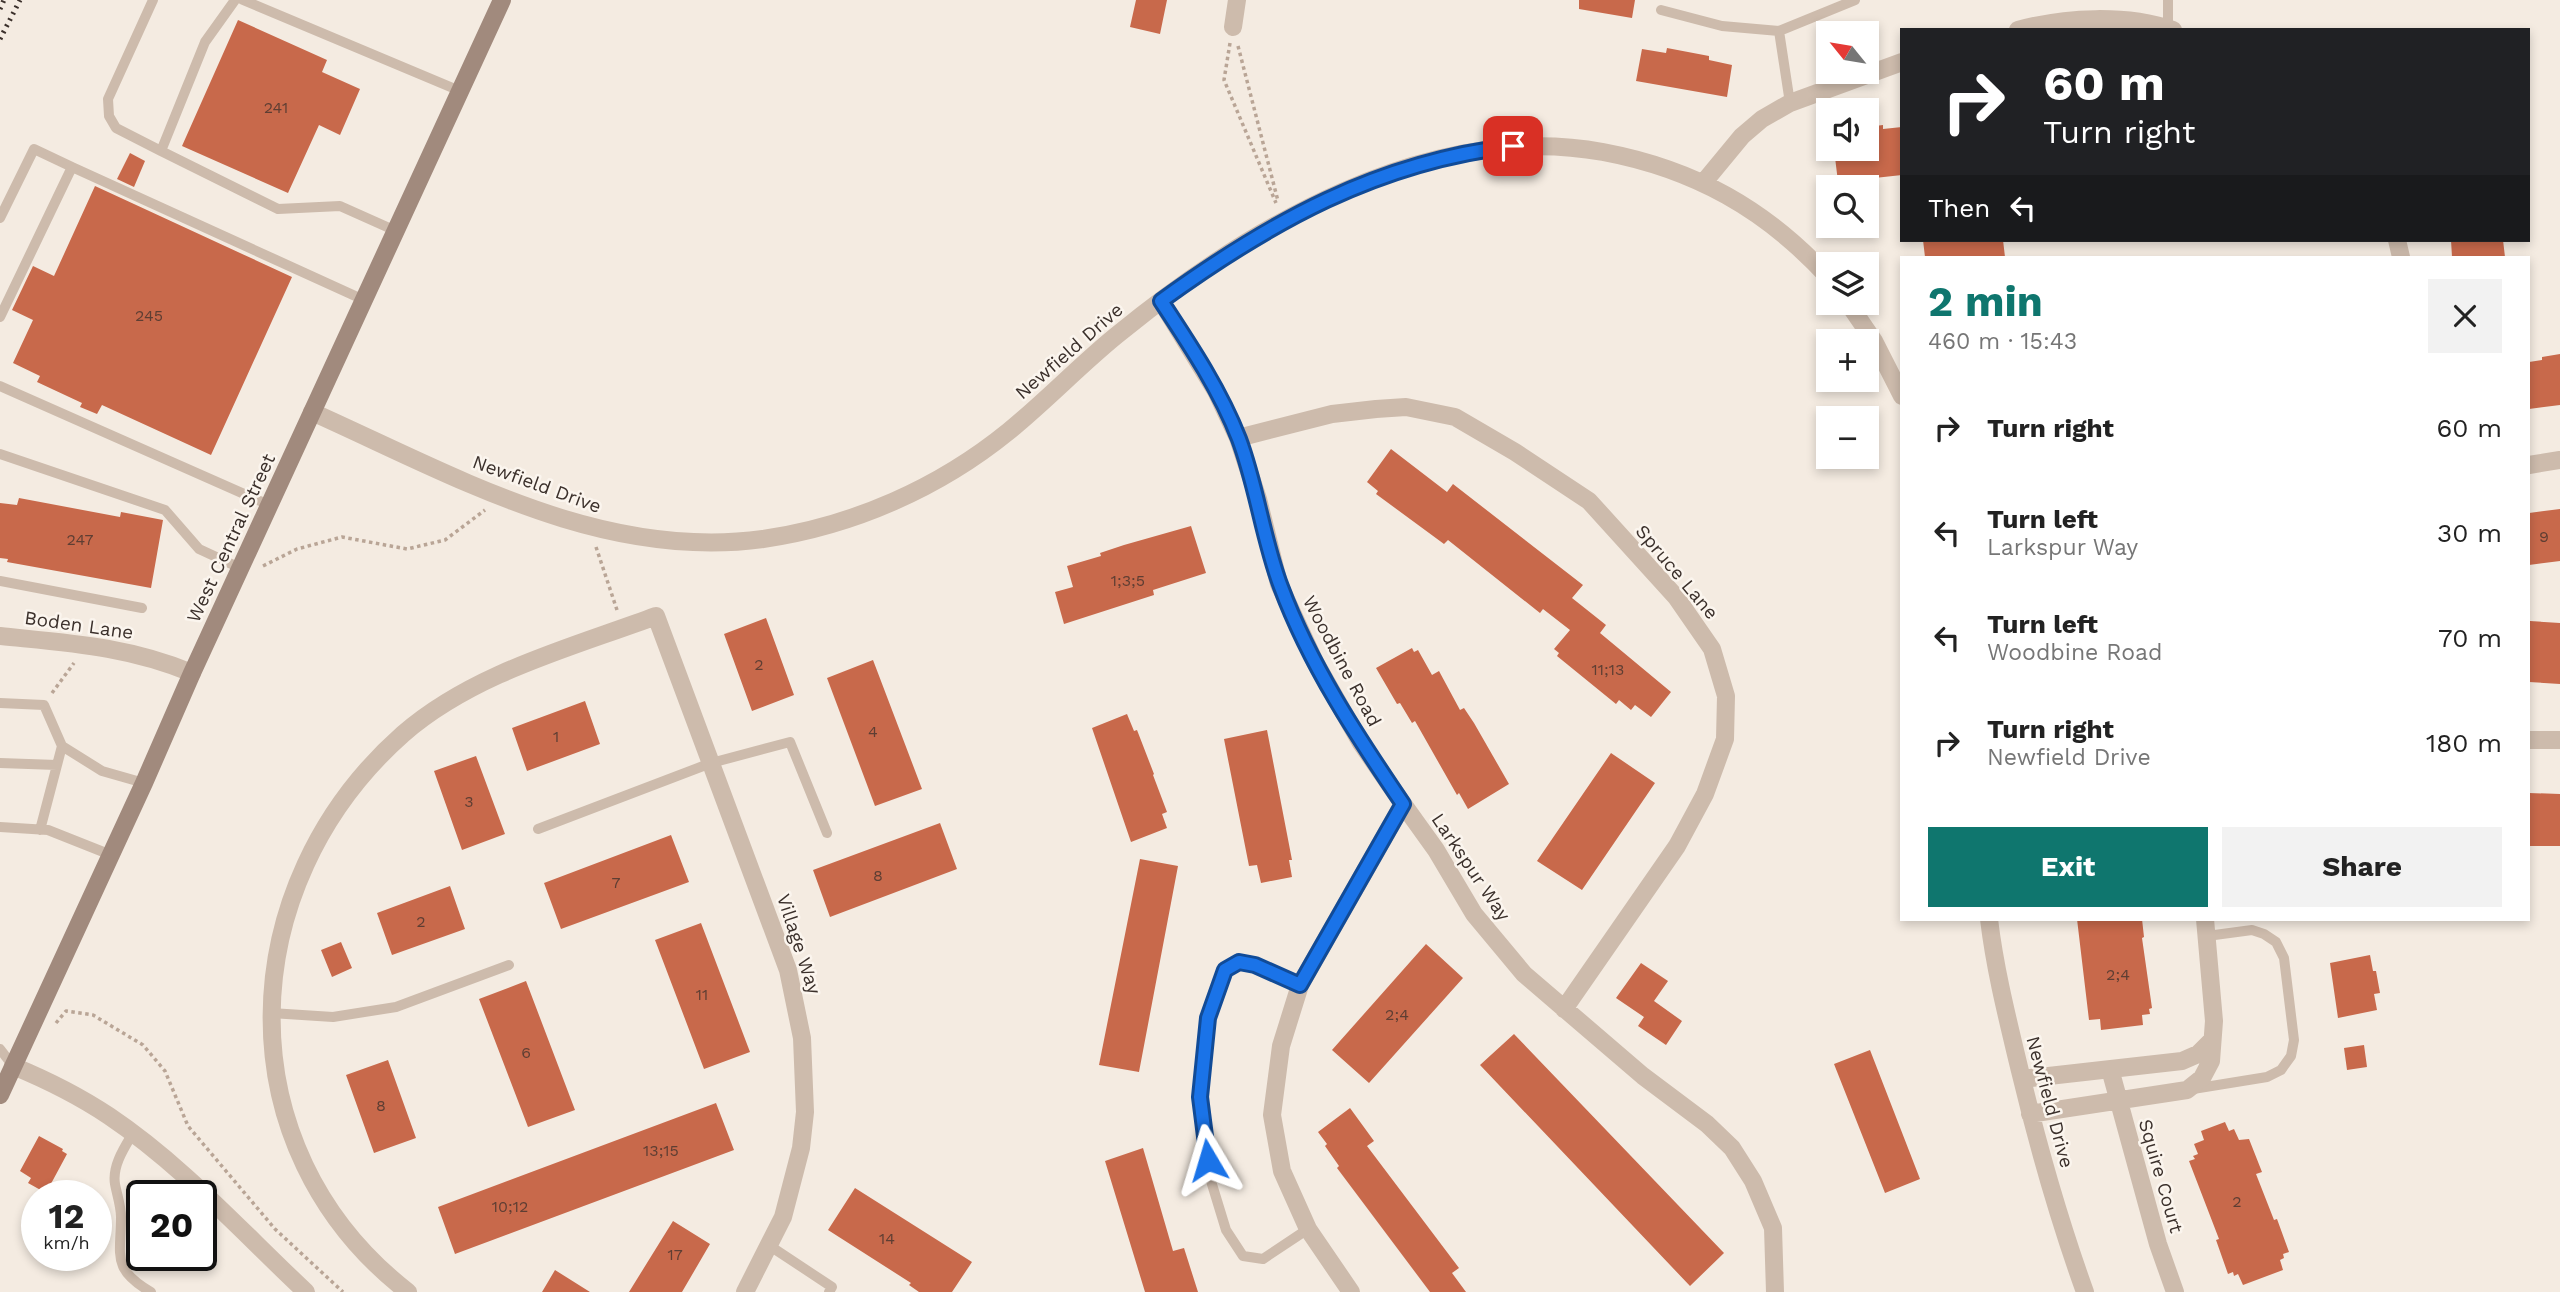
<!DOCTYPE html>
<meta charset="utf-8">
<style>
:root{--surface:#fff;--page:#f2f2f2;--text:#222;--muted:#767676;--accent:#0f766e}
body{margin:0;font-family:"Work Sans",sans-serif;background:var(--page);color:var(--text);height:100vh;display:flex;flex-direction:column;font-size:26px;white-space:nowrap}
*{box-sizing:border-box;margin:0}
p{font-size:23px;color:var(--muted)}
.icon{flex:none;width:38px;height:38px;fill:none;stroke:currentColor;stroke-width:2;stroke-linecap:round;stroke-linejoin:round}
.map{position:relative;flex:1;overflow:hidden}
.drawer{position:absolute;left:1900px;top:256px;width:630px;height:665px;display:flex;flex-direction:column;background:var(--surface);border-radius:0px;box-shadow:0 4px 10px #0003}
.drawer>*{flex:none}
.hud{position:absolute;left:1900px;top:28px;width:630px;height:214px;border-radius:0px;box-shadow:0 4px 10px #0003;background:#202124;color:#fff;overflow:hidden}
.needle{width:46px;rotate:300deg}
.tools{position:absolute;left:1816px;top:21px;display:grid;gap:14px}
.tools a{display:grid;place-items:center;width:63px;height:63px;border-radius:0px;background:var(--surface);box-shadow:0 4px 10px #0003;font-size:35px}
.speed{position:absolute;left:21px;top:1180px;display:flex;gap:14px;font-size:35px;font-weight:700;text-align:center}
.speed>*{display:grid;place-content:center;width:91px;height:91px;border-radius:50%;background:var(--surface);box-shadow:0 4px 10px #0003;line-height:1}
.speed small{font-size:18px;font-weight:400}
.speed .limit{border:4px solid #111;border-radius:10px;background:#fff;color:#111}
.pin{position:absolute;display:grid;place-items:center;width:60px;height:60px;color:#fff;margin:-30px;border-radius:14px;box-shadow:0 4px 10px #0006}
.me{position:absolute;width:77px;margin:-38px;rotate:353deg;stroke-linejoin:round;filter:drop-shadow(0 0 5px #0008)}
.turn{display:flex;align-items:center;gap:24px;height:147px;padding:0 28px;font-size:32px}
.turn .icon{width:91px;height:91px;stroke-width:2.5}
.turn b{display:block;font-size:49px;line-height:60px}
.then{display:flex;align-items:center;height:66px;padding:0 28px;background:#0003;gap:14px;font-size:26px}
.round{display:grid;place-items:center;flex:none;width:74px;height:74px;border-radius:0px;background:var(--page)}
.head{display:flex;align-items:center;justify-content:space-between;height:119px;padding:0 28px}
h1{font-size:42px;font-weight:700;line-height:52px;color:var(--accent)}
.action{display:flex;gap:14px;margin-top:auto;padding:14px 28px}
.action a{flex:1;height:80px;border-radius:0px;background:var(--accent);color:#fff;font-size:28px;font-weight:700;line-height:80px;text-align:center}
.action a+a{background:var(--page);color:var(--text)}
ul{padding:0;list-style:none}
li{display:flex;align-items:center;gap:21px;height:105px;padding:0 28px}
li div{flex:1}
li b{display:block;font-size:26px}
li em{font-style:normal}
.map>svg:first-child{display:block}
</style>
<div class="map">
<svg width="2560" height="1292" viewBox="0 0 2560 1292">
<rect width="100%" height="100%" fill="#f4ebe1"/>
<path fill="#c8694b" d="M 1136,0 L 1167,0 L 1160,34 L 1130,27 Z
M 1579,0 L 1635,0 L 1632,18 L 1579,9 Z
M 238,20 L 327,60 L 322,72 L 360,89 L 340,135 L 319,125 L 288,193 L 182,146 Z
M 1667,48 L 1709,56 L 1709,60 L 1732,65 L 1727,97 L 1636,81 L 1642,49 L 1666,53 Z
M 1883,125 L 1883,129 L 1902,127 L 1902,175 L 1838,182 L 1834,149 L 1867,149 L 1867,127 Z
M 130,153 L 145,161 L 134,187 L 117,179 Z
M 95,186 L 292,277 L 211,455 L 102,405 L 97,414 L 80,407 L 82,403 L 37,382 L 40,376 L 13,363 L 33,320 L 12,310 L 33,266 L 54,276 Z
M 1923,240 L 2003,240 L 2005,257 L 1925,257 Z
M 2451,240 L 2503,240 L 2505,257 L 2452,257 Z
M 2560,354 L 2560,405 L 2529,409 L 2529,362 L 2542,360 L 2542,357 Z
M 1391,449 L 1447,492 L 1453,484 L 1583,585 L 1572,598 L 1606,625 L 1600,633 L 1671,692 L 1651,717 L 1635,705 L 1631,710 L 1619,700 L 1616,704 L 1557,656 L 1559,653 L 1554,649 L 1570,630 L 1543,609 L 1540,613 L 1448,540 L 1444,544 L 1376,494 L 1378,491 L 1367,482 Z
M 19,498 L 120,517 L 121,512 L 163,520 L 151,588 L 7,562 L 8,559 L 0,558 L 0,503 L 17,505 Z
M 2560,509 L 2560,561 L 2529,565 L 2529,513 Z
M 1191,526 L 1206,573 L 1153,590 L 1154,595 L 1064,624 L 1055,592 L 1073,587 L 1067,566 L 1101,556 L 1100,553 L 1124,545 Z
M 766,618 L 794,695 L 752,711 L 724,634 Z
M 2530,621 L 2560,623 L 2560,684 L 2529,682 Z
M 1412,648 L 1414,652 L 1418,650 L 1432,675 L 1439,671 L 1460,710 L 1464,708 L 1474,723 L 1509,784 L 1468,809 L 1459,793 L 1457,795 L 1415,721 L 1412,723 L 1400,703 L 1397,704 L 1376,668 Z
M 873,660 L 922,789 L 875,806 L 827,678 Z
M 585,701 L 600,744 L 527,771 L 512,728 Z
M 1127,714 L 1134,731 L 1137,730 L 1154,774 L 1153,775 L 1167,812 L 1162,814 L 1167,828 L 1131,842 L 1092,728 Z
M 1267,730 L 1292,860 L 1289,860 L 1292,877 L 1261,883 L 1257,865 L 1249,866 L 1224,739 Z
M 1611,753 L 1655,783 L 1582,890 L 1537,861 Z
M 476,756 L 505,834 L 462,850 L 434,771 Z
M 2529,793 L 2560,794 L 2560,846 L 2529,846 Z
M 940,823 L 957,869 L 830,917 L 813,870 Z
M 671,835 L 689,882 L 561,929 L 544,883 Z
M 1140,859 L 1178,866 L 1139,1072 L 1099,1065 Z
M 450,886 L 465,929 L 392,955 L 377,913 Z
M 2077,919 L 2142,919 L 2144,937 L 2142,938 L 2152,1008 L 2149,1009 L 2150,1014 L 2142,1015 L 2143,1025 L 2101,1030 L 2100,1019 L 2089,1020 Z
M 701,923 L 750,1052 L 704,1069 L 655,940 Z
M 341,942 L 352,968 L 332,977 L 321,950 Z
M 1426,944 L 1463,978 L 1369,1083 L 1332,1050 Z
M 2370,955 L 2373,971 L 2376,971 L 2380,993 L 2374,994 L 2377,1010 L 2338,1018 L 2330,963 Z
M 1641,963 L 1668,981 L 1654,1001 L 1682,1021 L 1666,1045 L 1638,1026 L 1644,1017 L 1616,998 Z
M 526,981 L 575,1110 L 528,1127 L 479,999 Z
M 1514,1034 L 1724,1253 L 1690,1286 L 1480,1065 Z
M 2364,1045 L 2367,1067 L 2347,1070 L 2344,1048 Z
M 1870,1050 L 1920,1179 L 1885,1193 L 1834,1064 Z
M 388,1060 L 416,1138 L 374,1153 L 346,1075 Z
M 716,1103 L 734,1150 L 455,1254 L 438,1207 Z
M 1350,1108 L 1374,1141 L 1367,1146 L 1459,1268 L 1452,1273 L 1466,1292 L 1430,1292 L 1337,1168 L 1339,1166 L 1325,1146 L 1327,1144 L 1318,1132 Z
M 2225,1122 L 2229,1131 L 2234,1129 L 2239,1140 L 2249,1139 L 2262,1172 L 2256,1174 L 2274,1220 L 2277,1219 L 2289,1252 L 2283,1254 L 2284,1258 L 2280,1260 L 2283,1270 L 2243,1285 L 2238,1274 L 2234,1276 L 2233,1272 L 2228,1274 L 2216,1240 L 2219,1239 L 2189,1161 L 2195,1159 L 2193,1156 L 2198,1154 L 2194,1144 L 2204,1140 L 2201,1131 Z
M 39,1136 L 63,1149 L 62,1151 L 67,1154 L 46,1193 L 28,1183 L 31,1178 L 20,1171 Z
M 1143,1148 L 1173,1251 L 1184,1248 L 1198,1292 L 1145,1292 L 1105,1161 Z
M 855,1188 L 972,1262 L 952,1292 L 919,1292 L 909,1285 L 911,1283 L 828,1230 Z
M 673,1221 L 710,1244 L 682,1292 L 629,1292 Z
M 555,1270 L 590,1292 L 542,1292 Z"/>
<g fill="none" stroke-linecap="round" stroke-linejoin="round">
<path stroke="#b9a596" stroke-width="3.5" stroke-dasharray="3.5 3.5" stroke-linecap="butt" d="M 1230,43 L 1224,80 L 1276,203
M 1238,46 L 1278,201
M 596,547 L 617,610
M 263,566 L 297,549 L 342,537 L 407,549 L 445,540 L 485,510
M 52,693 L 74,663
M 56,1023 L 66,1011 L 93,1015 L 143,1045 L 165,1071 L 188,1126 L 275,1229 L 343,1292"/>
<path stroke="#cdbbac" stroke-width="10" d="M 153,0 L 108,99 L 109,116 L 116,128 L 161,151
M 235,0 L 205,42 L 161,151 L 278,209 L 340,206 L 396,231
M 243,0 L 460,91
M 1661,10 L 1722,26 L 1779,31 L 1855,0
M 2168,28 L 2168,0
M 1779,31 L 1790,103
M 0,218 L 34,149 L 72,167
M 0,317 L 72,167 L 364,300
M 0,386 L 269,505
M 0,454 L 165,510 L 199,549 L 240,568
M 0,581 L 142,608
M 0,703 L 44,705 L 62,746 L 102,771 L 144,783
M 0,763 L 57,765
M 0,827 L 48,830 L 111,855
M 538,829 L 711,763 L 790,742 L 827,833
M 40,830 L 62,746
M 1300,985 L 1255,965 L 1239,962 L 1225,970 L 1208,1018 L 1200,1097 L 1211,1181 L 1226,1230 L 1243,1256 L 1263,1259 L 1308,1229
M 271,1013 L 333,1017 L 396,1007 L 509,965
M 0,1049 L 13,1066
M 2193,1089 L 2267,1077 L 2281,1070 L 2291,1056 L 2294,1040 L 2284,958 L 2276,942 L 2264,934 L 2252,930 L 2207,936
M 133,1133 C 124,1148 112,1166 115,1184 C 117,1195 121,1206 121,1217 C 121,1255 111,1269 151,1292
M 770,1246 L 832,1287 L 829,1292"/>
<path stroke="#cdbbac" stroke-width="18" d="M 1233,27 L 1237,0
M 2018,30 C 2065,17 2126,14 2173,30
M 1704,182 L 1742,136 L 1762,119 L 1790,103 L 1902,62
M 2397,240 L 2401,257
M 1161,301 L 1216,391 L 1238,438 L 1258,499 L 1279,584 L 1315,662 L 1361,743 L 1403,804
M 1848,303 L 1874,341 L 1902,396
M 312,412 C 455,476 601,561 763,539 C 853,526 939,488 1009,431 C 1047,400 1080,365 1117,335 C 1248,228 1427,120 1603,152 C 1694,169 1766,209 1829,278
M 1238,438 L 1332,414 L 1376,409 L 1406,407 L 1455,417 L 1515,452 L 1589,501 L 1676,597 L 1712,649 L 1726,696 L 1725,739 L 1705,794 L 1677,846 L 1564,1009
M 2529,465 L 2560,460
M 0,636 C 68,643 127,646 192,673
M 2529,740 L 2560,740
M 1989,919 C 1995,970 2008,1021 2020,1071 C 2038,1146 2059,1220 2085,1292
M 13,1066 C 47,1080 79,1096 109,1116 C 182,1165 242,1232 306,1292
M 2110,1069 L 2158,1244 L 2175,1292
M 2022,1079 L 2182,1061 L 2198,1054 L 2211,1041
M 2030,1114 L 2187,1090 L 2202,1078 L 2211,1061 L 2214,1021 L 2205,919
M 408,1292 C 222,1148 232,885 403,734 C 473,673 570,648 656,616 L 788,970 L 802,1038 L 805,1112 L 801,1148 L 783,1217 L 745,1292
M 1351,1292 L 1308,1229 L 1282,1171 L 1272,1115 L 1281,1046 L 1300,985 L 1403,804 L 1436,850 L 1474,914 L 1524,974 L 1643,1076 L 1707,1124 L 1732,1148 L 1753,1181 L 1773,1228 L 1775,1292"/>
<path stroke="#a18a7d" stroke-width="18" d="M 0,1095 L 144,783 L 192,673 L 502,0"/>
<path stroke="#3b302b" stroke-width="5" stroke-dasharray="2 5" stroke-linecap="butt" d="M 0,9 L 4,0
M 0,39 L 20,0"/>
</g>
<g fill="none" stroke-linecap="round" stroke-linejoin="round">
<defs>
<path id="route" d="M 1208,1160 L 1200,1097 L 1208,1018 L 1225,970 L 1239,962 L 1255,965 L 1300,985 L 1403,804 C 1357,736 1310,665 1281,587 C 1263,540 1257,487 1239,439 C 1220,390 1190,345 1161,301 C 1270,222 1377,162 1513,146"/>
</defs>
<use href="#route" stroke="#114b97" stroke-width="18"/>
<use href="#route" stroke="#1a73e8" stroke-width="12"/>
</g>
<g text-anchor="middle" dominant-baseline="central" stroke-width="5" stroke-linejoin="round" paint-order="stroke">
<g font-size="16" fill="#5e3e33">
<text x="276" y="107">241</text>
<text x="149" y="315">245</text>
<text x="2544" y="536">9</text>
<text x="80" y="539">247</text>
<text x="1128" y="580">1;3;5</text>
<text x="759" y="664">2</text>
<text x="1608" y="669">11;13</text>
<text x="873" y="731">4</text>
<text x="556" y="736">1</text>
<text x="469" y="801">3</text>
<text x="878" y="875">8</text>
<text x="616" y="882">7</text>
<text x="421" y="921">2</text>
<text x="2118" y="974">2;4</text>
<text x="702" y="994">11</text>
<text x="1397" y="1014">2;4</text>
<text x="526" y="1052">6</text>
<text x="381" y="1105">8</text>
<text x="661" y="1150">13;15</text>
<text x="2237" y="1201">2</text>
<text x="510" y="1206">10;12</text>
<text x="887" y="1238">14</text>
<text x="675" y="1254">17</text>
</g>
<g font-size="19" fill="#3b302b" stroke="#fbf5ee">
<text transform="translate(1069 351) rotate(-41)">Newfield Drive</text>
<text transform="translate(537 484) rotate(20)">Newfield Drive</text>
<text transform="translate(231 538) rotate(-65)">West Central Street</text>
<text transform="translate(1677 572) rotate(50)">Spruce Lane</text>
<text transform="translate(79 625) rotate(8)">Boden Lane</text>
<text transform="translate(1342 661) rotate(62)">Woodbine Road</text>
<text transform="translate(1471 867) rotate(56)">Larkspur Way</text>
<text transform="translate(799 944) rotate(72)">Village Way</text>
<text transform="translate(2050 1102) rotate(75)">Newfield Drive</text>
<text transform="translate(2161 1176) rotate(74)">Squire Court</text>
</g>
</g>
</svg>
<div class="tools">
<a><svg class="needle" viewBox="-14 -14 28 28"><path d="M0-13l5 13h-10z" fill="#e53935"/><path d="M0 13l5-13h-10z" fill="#767676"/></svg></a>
<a><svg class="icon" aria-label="sound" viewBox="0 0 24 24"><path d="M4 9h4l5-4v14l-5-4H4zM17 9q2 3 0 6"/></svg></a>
<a><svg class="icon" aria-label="search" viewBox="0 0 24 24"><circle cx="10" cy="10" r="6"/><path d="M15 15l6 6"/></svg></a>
<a><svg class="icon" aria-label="layers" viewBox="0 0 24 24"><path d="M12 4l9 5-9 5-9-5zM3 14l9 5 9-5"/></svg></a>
<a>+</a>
<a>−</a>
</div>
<div class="speed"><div>12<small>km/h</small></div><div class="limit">20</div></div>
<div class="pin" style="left:1513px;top:146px;background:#d93025"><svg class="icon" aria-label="arrive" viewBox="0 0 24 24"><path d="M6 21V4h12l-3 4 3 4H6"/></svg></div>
<svg class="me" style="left:1208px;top:1160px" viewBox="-20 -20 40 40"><path d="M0-17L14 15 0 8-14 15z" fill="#1a73e8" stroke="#fff" stroke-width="4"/></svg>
<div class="hud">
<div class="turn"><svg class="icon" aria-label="right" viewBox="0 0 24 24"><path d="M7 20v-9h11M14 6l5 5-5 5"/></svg><div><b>60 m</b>Turn right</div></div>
<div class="then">Then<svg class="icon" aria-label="left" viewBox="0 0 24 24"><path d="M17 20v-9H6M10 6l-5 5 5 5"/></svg></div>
</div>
<section class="drawer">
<div class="head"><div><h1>2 min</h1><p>460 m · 15:43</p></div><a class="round"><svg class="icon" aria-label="close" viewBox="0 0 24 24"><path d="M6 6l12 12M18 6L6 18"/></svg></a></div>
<ul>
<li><svg class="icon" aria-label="right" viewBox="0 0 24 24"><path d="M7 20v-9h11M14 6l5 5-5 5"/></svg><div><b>Turn right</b></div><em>60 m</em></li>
<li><svg class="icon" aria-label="left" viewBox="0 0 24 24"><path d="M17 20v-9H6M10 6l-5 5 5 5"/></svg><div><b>Turn left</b><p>Larkspur Way</p></div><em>30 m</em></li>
<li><svg class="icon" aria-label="left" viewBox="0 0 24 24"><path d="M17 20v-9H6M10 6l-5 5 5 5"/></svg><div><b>Turn left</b><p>Woodbine Road</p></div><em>70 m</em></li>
<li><svg class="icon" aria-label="right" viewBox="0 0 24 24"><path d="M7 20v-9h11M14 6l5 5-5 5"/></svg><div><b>Turn right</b><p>Newfield Drive</p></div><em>180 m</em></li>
</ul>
<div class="action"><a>Exit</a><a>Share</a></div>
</section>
</div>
